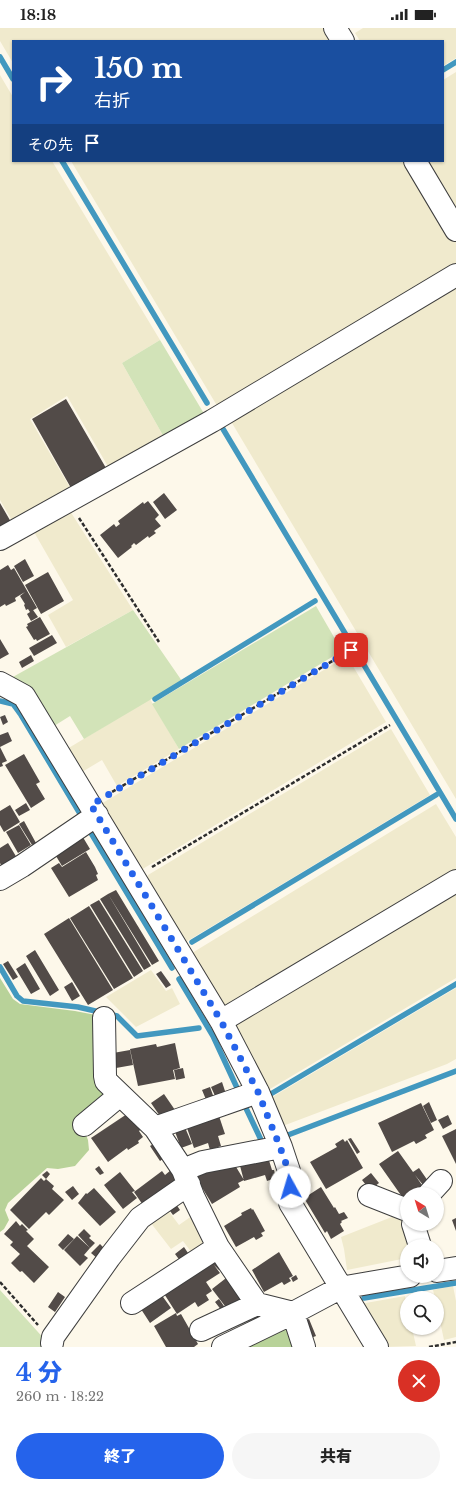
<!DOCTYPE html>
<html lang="ja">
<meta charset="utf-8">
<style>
:root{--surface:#fff;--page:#f6f6f6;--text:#222;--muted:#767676;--accent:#2563eb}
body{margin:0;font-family:"Libre Baskerville","Noto Sans JP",serif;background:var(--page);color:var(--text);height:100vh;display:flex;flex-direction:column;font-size:15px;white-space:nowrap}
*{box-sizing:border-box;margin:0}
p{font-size:13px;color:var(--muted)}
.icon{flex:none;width:22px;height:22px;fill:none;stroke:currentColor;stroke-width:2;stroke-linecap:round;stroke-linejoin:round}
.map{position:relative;height:1319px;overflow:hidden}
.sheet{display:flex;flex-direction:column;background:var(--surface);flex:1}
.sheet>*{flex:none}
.hud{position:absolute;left:12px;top:12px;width:432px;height:122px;border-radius:0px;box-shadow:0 1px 3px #0004;background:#1a4fa0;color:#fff;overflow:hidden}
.needle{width:26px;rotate:322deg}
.controls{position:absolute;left:400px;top:1159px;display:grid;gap:8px}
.controls a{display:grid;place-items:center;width:44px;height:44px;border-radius:50%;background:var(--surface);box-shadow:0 1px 3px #0004;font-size:20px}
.pin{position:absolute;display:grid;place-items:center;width:34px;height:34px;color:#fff;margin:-17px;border-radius:8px;box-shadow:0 2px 6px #0006}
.me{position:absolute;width:44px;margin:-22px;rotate:354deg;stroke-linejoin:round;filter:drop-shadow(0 0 3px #0008)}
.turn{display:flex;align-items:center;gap:14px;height:84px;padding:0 16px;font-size:18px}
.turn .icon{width:52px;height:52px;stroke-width:2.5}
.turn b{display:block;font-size:28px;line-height:34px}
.then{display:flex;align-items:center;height:38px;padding:0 16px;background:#0003;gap:8px;font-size:15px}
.round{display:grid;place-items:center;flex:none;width:42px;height:42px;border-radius:21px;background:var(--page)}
.overview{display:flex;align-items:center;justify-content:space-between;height:68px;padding:0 16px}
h1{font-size:24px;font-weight:800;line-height:30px;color:var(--accent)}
.primary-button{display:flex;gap:8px;margin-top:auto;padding:8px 16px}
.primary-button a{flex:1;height:46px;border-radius:24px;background:var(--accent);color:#fff;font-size:16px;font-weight:800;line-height:46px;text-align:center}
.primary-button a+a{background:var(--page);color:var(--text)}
.status{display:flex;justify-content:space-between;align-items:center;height:28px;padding:0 20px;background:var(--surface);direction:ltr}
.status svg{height:11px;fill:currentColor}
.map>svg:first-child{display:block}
</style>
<div class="status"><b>18:18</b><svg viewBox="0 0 49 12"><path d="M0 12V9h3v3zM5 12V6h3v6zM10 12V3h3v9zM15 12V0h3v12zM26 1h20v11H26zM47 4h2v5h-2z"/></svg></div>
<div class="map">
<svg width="456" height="1319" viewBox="0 0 456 1319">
<rect width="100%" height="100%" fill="#fdf8ea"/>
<path fill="#f0eacd" d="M 0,0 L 328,0 L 336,13 L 13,13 L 13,35 L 0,13 Z
M 363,0 L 456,0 L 456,30 L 443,38 L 443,13 L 360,13 L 355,5 Z
M 456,44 L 456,179 L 428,133 L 443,133 L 443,52 Z
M 0,47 L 13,69 L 13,133 L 52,133 L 160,312 L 122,335 L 165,411 L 110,442 L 67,368 L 30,391 L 72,463 L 14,496 L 0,472 Z
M 71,133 L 407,133 L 456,214 L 456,240 L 219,381 Z
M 456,254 L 456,771 L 229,390 Z
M 70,483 L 133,582 L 66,619 L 48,587 L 73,572 L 34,504 Z
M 347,628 L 386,694 L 141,842 L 101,776 Z
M 150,671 L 179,721 L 117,758 L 102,732 L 82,744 L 67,721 Z
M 391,701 L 430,767 L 184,915 L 147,852 L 148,847 Z
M 436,776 L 456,809 L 456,843 L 227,983 L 192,925 Z
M 456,860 L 456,950 L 265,1064 L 230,994 Z
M 151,942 L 166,963 L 172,960 L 180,976 L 136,999 L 106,969 Z
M 456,960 L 456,1031 L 447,1036 L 280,1099 L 269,1071 Z
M 164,1177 L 179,1197 L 196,1185 L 213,1218 L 195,1229 L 183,1213 L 171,1221 L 147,1190 Z
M 402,1185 L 413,1218 L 407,1218 L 407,1230 L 347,1242 L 344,1221 L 341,1209 Z
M 453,1258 L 456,1273 L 456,1309 L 444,1312 L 437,1279 L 437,1270 L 435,1270 L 433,1262 Z
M 405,1268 L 407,1278 L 407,1300 L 412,1300 L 416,1318 L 385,1319 L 360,1276 Z"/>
<path fill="#d2e3b8" d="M 160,312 L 206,389 L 165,411 L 122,335 Z
M 316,578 L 342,623 L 179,721 L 152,676 Z
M 133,582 L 182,653 L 84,711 L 70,688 L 54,698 L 11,650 Z
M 0,1262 L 47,1314 L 46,1319 L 0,1319 Z"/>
<path fill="#b8d299" d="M 0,950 L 13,971 L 20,976 L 75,983 L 101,988 L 116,1067 L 84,1102 L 88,1112 L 89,1122 L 75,1138 L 58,1141 L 47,1140 L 8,1175 L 5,1182 L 9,1192 L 4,1201 L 0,1204 Z
M 289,1292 L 298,1319 L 235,1319 Z"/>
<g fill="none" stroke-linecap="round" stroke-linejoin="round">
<path stroke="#4298bf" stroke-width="5.5" d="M 0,29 L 13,51
M 443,42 L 456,34
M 62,133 L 207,375
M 223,401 L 456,791
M 155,671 L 315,573
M 0,673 L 13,676 L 21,687 L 79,784
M 88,800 L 172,940
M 192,914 L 436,767
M 0,939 L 17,968 L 23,973 L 78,979 L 117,988 L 137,1008 L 199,1000
M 179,951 L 213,1008 L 238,1062
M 269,1067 L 456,956
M 244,1076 L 262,1114
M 288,1107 L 456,1043
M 364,1270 L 456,1255"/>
</g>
<path fill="#524b48" d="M 66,371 L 106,440 L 71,460 L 32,391 Z
M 164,465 L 177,482 L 165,491 L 153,474 Z
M 148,473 L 159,487 L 155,491 L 161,498 L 154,503 L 156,505 L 149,510 L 148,508 L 136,517 L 134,515 L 131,518 L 132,519 L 118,530 L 100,507 L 114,496 L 116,499 L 120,496 L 118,493 L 143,474 L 144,476 Z
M 0,475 L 11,494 L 0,500 Z
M 25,531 L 34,548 L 23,554 L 14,538 Z
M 8,537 L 11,542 L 14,540 L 37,580 L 30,584 L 28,581 L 26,582 L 24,577 L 25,576 L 20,568 L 25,564 L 15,570 L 16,573 L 6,578 L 5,576 L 0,579 L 0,542 Z
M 48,544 L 64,573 L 41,586 L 25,557 Z
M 33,582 L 38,589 L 31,593 L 27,586 Z
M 40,589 L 50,606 L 37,613 L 36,611 L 34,612 L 26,599 L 28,598 L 27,596 Z
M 52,607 L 57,615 L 34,628 L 29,620 Z
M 0,611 L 9,626 L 0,631 Z
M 31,627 L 34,633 L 22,640 L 19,634 Z
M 5,687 L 8,694 L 3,697 L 0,689 Z
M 8,704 L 12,713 L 0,719 L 7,733 L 2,735 L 3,738 L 0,739 L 0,707 Z
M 24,726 L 40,754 L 36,756 L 45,771 L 31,780 L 5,737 Z
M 26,775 L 30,782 L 19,788 L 15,782 Z
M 10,777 L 20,794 L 4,804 L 0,797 L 0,783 Z
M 24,793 L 36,815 L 32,817 L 19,796 Z
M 19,797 L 31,817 L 18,825 L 6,804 Z
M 81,806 L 90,821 L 62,838 L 53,823 Z
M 8,815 L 17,830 L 2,839 L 0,835 L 0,820 Z
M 86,824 L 95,839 L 98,846 L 96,847 L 98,852 L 69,869 L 51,840 L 59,835 L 62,839 Z
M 116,862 L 159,933 L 152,937 L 108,866 Z
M 108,866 L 151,938 L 144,942 L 100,871 Z
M 99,872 L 143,943 L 134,949 L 90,877 Z
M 89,878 L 133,950 L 114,961 L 70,890 Z
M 69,890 L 113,962 L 88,977 L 44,906 Z
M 35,922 L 59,962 L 50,968 L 26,928 Z
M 8,933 L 18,949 L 13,952 L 3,936 Z
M 25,935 L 40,961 L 31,966 L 16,941 Z
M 161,943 L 171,957 L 166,960 L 156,946 Z
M 72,954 L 80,968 L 72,973 L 64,959 Z
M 175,1015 L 180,1040 L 173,1042 L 175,1051 L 138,1058 L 130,1021 L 156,1016 L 157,1019 Z
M 130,1022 L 133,1037 L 116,1040 L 113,1025 Z
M 183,1040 L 185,1050 L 176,1052 L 174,1042 Z
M 222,1054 L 226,1066 L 216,1070 L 211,1059 Z
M 210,1059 L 214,1070 L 207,1074 L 202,1062 Z
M 164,1066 L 175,1082 L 162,1091 L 151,1075 Z
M 429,1074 L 437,1092 L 431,1095 L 423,1078 Z
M 421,1075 L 434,1102 L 425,1107 L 427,1110 L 416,1116 L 414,1113 L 392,1124 L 378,1095 Z
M 127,1086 L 144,1099 L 139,1103 L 143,1109 L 138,1113 L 139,1115 L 128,1122 L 127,1120 L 108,1134 L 91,1110 Z
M 448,1087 L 452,1096 L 443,1101 L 438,1092 Z
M 219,1088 L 225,1106 L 218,1108 L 221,1118 L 210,1122 L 208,1115 L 194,1120 L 187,1100 Z
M 184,1097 L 192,1116 L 181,1120 L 174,1101 Z
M 456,1101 L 456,1136 L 442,1108 Z
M 351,1110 L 360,1124 L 357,1126 L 348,1111 Z
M 343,1111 L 345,1114 L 347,1112 L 363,1140 L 326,1161 L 310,1134 L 337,1119 L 335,1116 Z
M 157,1114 L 167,1128 L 160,1133 L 150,1118 Z
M 398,1123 L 413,1144 L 419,1140 L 428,1153 L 423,1157 L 415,1147 L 424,1160 L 415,1166 L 407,1166 L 407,1171 L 405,1173 L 379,1136 Z
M 267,1126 L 272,1142 L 274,1142 L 276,1150 L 267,1153 L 265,1147 L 244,1153 L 239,1134 Z
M 233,1134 L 244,1152 L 238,1155 L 240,1159 L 212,1176 L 198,1153 L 200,1152 L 197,1148 L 204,1143 L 206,1145 L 219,1137 Z
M 99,1138 L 104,1145 L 100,1147 L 95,1141 Z
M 171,1142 L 180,1154 L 145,1180 L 134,1164 L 162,1143 L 165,1147 Z
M 47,1143 L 50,1146 L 46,1151 L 42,1147 Z
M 120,1144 L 135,1163 L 132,1164 L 137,1170 L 123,1181 L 104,1157 Z
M 371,1145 L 379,1155 L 370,1162 L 362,1152 Z
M 41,1150 L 44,1153 L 46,1151 L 54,1158 L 52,1161 L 64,1172 L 49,1187 L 46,1184 L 29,1201 L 10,1182 Z
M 73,1158 L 79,1166 L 72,1172 L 65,1164 Z
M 321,1159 L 334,1180 L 335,1179 L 339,1186 L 344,1184 L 348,1190 L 341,1193 L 342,1194 L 340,1196 L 344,1203 L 331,1211 L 327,1203 L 325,1205 L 304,1170 Z
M 94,1160 L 116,1184 L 100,1198 L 78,1175 L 86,1165 L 87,1166 Z
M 174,1173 L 180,1182 L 173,1187 L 167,1179 Z
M 251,1180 L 252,1182 L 253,1181 L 265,1203 L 261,1205 L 263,1208 L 256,1212 L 254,1209 L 236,1219 L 224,1198 L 242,1187 L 241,1185 Z
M 456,1190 L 456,1203 L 452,1192 Z
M 16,1193 L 20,1198 L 22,1196 L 28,1202 L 26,1203 L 34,1211 L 27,1218 L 49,1239 L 34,1255 L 22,1243 L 20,1244 L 11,1235 L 20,1226 L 10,1217 L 13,1214 L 4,1206 Z
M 84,1201 L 91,1208 L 89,1210 L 95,1215 L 90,1220 L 78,1207 Z
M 68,1206 L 74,1211 L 63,1222 L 58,1217 Z
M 77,1208 L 90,1220 L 84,1227 L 88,1230 L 80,1238 L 64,1222 Z
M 100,1216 L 106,1222 L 98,1231 L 91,1225 Z
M 184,1219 L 190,1228 L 181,1234 L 175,1226 Z
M 279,1224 L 293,1248 L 289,1250 L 291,1253 L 284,1257 L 282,1254 L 264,1264 L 252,1242 Z
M 214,1230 L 224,1239 L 219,1242 L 214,1237 L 220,1245 L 206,1254 L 212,1263 L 206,1267 L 209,1272 L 198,1279 L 195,1274 L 177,1286 L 161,1261 Z
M 230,1247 L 246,1268 L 228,1282 L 212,1261 Z
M 296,1247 L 298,1251 L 293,1254 L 291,1250 Z
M 158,1262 L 171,1280 L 150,1295 L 139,1278 Z
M 58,1264 L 65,1269 L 55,1284 L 48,1279 Z
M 219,1271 L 226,1281 L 222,1283 L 215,1274 Z
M 176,1285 L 177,1288 L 181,1286 L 198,1316 L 194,1319 L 166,1319 L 154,1298 Z
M 309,1291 L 316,1308 L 308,1311 L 301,1294 Z"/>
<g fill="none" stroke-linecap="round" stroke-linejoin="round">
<defs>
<path id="minor" d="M 335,0 L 343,13
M 415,133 L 456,202
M 0,511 L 212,393 L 456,247
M 0,655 L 24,668 L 221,993 L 258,1064 L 281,1119 L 289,1143 L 290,1175 L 377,1319
M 0,851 L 22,838 L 97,787
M 104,990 L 105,1048 L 106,1053 L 155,1100 L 183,1142
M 221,993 L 456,853
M 84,1097 L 120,1067
M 155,1100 L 258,1064
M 281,1119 L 203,1134 L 183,1142 L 193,1168 L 218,1219 L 257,1276 L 293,1285 L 304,1319
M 429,1166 L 441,1153
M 369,1167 L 407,1182
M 413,1196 L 420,1218
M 437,1243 L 456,1240
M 132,1275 L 218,1219
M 201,1302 L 257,1276
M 52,1315 L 53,1309 L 109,1230 L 140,1190 L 189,1156
M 223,1319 L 293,1285 L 340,1260 L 410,1248"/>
</defs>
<use href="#minor" stroke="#3e3e3e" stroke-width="24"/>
<path stroke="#2d2d2d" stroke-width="2.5" stroke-dasharray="4 2" stroke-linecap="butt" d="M 79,490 L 159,614
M 107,767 L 351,622
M 152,839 L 390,697
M 0,1254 L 38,1297
M 429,1319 L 456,1314"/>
<use href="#minor" stroke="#fff" stroke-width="22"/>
</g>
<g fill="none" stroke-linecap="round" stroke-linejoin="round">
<path stroke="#2563eb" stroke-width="7" stroke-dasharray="0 12.6" d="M 290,1159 L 289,1144 L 280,1119 L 258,1064 L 221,993 L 91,777 L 351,622"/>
</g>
</svg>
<div class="controls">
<a><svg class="needle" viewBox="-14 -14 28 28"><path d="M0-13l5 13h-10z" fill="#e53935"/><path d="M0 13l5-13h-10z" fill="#767676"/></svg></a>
<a><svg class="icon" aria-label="sound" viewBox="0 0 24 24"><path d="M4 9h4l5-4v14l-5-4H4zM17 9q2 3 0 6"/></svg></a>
<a><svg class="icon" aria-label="search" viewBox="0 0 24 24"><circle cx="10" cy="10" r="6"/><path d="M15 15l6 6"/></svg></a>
</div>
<div class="pin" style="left:351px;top:622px;background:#d93025"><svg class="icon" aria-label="arrive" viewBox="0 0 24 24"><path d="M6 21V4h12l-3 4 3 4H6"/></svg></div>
<svg class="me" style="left:290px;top:1159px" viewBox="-20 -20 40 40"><circle r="19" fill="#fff"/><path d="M0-13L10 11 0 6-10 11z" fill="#2563eb"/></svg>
<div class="hud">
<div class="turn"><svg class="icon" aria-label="right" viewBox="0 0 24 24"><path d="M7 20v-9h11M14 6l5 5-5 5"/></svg><div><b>150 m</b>右折</div></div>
<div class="then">その先<svg class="icon" aria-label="arrive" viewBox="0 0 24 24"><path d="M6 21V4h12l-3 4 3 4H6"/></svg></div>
</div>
</div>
<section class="sheet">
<div class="overview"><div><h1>4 分</h1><p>260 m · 18:22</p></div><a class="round" style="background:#d93025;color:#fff"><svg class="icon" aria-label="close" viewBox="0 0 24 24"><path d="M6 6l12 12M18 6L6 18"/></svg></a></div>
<div class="primary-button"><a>終了</a><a>共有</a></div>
</section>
